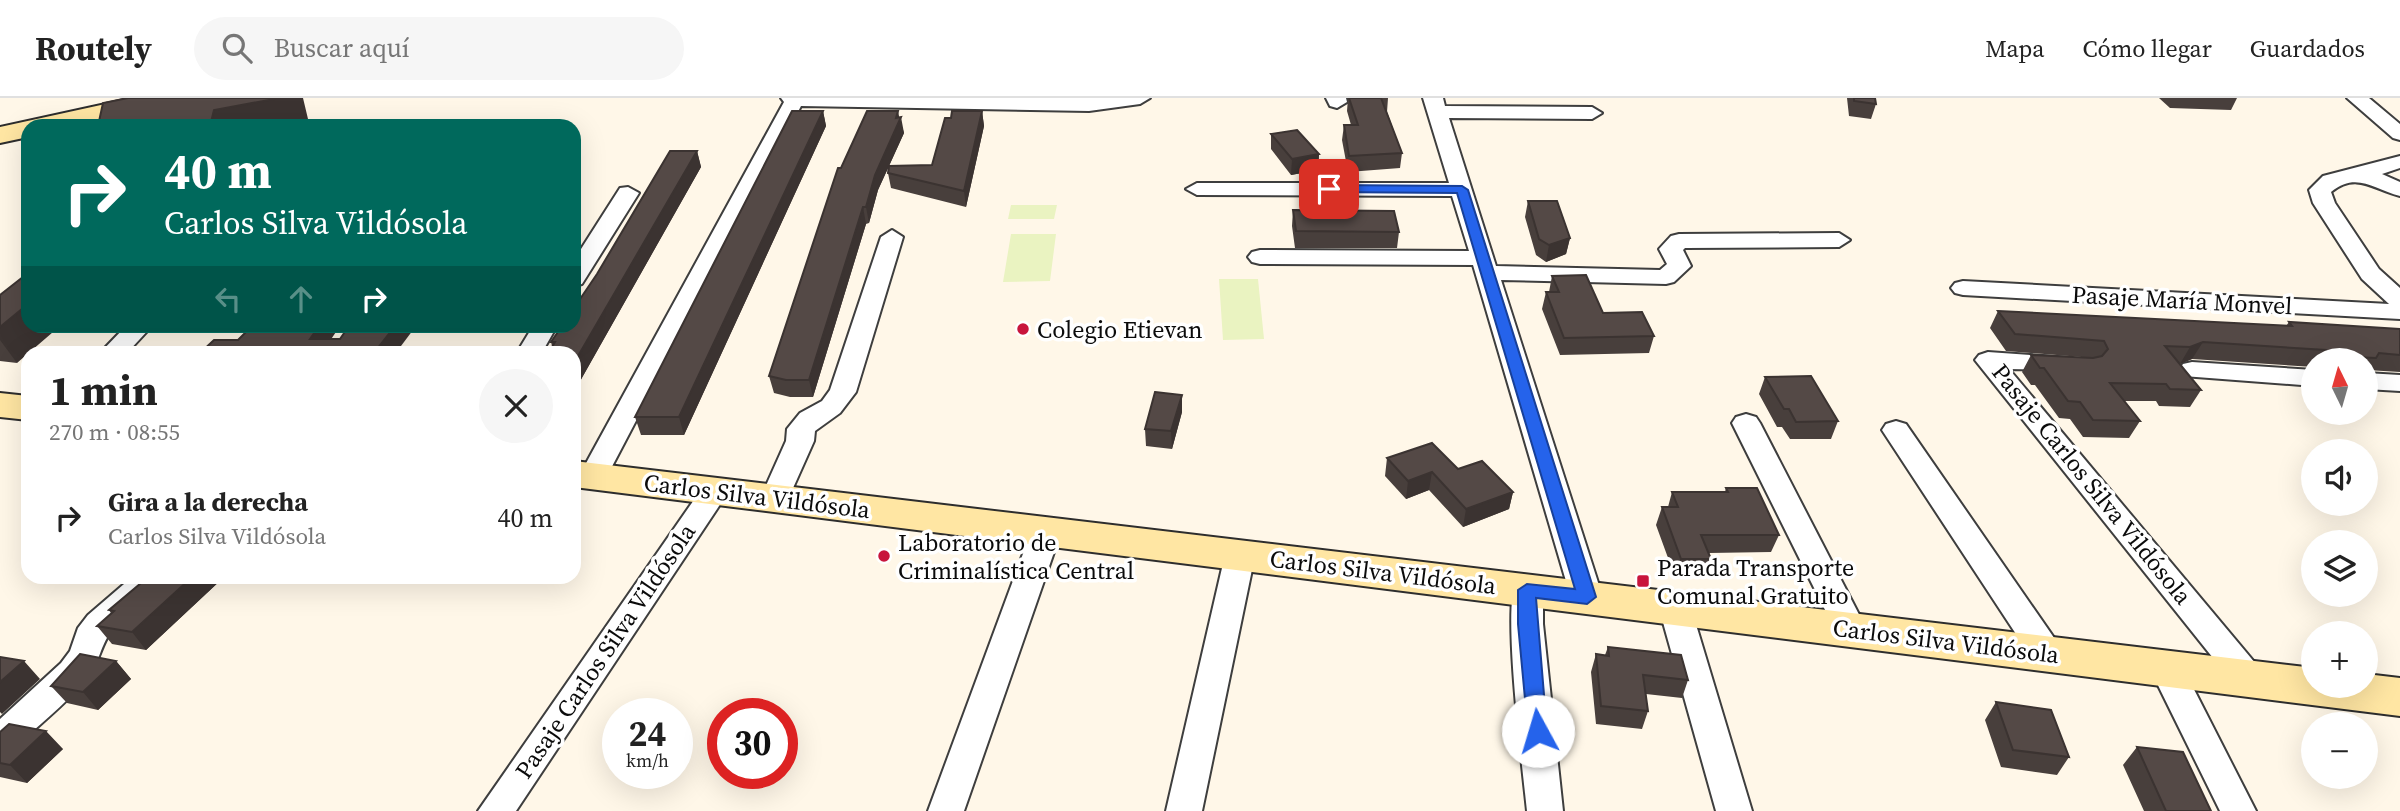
<!DOCTYPE html>
<html lang="es">
<meta charset="utf-8">
<style>
:root{--surface:#fff;--page:#f6f6f6;--text:#222;--muted:#767676;--line:#e0e0e0}
body{margin:0;font-family:"Source Serif 4",serif;background:var(--page);color:var(--text);height:100vh;display:flex;flex-direction:column;font-size:26px;white-space:nowrap}
*{box-sizing:border-box;margin:0}
p{font-size:23px;color:var(--muted)}
.icon{flex:none;width:38px;height:38px;fill:none;stroke:currentColor;stroke-width:2;stroke-linecap:round;stroke-linejoin:round}
.map{position:relative;flex:1;overflow:hidden}
.panel{position:absolute;left:21px;top:248px;width:560px;height:238px;display:flex;flex-direction:column;background:var(--surface);border-radius:21px;box-shadow:0 7px 28px #0002}
.panel>*{flex:none}
.top-card{position:absolute;left:21px;top:21px;width:560px;height:214px;border-radius:21px;box-shadow:0 7px 28px #0002;background:#00695c;color:#fff;overflow:hidden}
.needle{width:46px;rotate:355deg}
.controls{position:absolute;left:2301px;top:250px;display:grid;gap:14px}
.controls a{display:grid;place-items:center;width:77px;height:77px;border-radius:50%;background:var(--surface);box-shadow:0 7px 28px #0002;font-size:35px}
.speed{position:absolute;left:602px;top:600px;display:flex;gap:14px;font-size:35px;font-weight:700;text-align:center}
.speed>*{display:grid;place-content:center;width:91px;height:91px;border-radius:50%;background:var(--surface);box-shadow:0 7px 28px #0002;line-height:1}
.speed small{font-size:18px;font-weight:400}
.speed .limit{border:10px solid #d22;background:#fff;color:#111}
.pin{position:absolute;display:grid;place-items:center;width:60px;height:60px;color:#fff;margin:-30px;border-radius:14px;box-shadow:0 4px 10px #0006}
.me{position:absolute;width:77px;margin:-38px;rotate:354deg;stroke-linejoin:round;filter:drop-shadow(0 0 5px #0008)}
.turn{display:flex;align-items:center;gap:24px;height:147px;padding:0 28px;font-size:32px}
.turn .icon{width:91px;height:91px;stroke-width:2.5}
.turn b{display:block;font-size:49px;line-height:60px}
.lanes{display:flex;align-items:center;height:66px;padding:0 28px;background:#0003;justify-content:center;gap:35px;direction:ltr}
.lanes .off{opacity:.35}
.round{display:grid;place-items:center;flex:none;width:74px;height:74px;border-radius:37px;background:var(--page)}
.summary{display:flex;align-items:center;justify-content:space-between;height:119px;padding:0 28px}
h1{font-size:42px;font-weight:700;line-height:52px}
ul{padding:0;list-style:none}
li{display:flex;align-items:center;gap:21px;height:105px;padding:0 28px}
li div{flex:1}
li b{display:block;font-size:26px}
li em{font-style:normal}
header{display:flex;align-items:center;gap:42px;box-sizing:border-box;height:98px;padding:0 35px;background:var(--surface);border-bottom:2px solid var(--line)}
header strong{font-size:33px}
nav{display:flex;gap:38px;margin-inline-start:auto;font-size:24px}
.search{width:490px;height:63px;background:var(--page);display:flex;align-items:center;gap:18px;box-sizing:border-box;padding:0 24px;border-radius:38px;color:var(--muted);font-size:26px}
.map>svg:first-child{display:block}
</style>
<header>
<strong>Routely</strong>
<div class="search"><svg class="icon" aria-label="search" viewBox="0 0 24 24"><circle cx="10" cy="10" r="6"/><path d="M15 15l6 6"/></svg>Buscar aquí</div>
<nav><a>Mapa</a><a>Cómo llegar</a><a>Guardados</a></nav>
</header>
<div class="map">
<svg width="2400" height="713" viewBox="0 0 2400 713">
<rect width="100%" height="100%" fill="#fff7e8"/>
<path fill="#eaf3c1" d="M 1011,107 L 1057,107 L 1054,121 L 1008,121 Z
M 1011,136 L 1056,136 L 1050,183 L 1003,184 Z
M 1219,181 L 1258,181 L 1264,241 L 1223,242 Z"/>
<g fill="none" stroke-linecap="round" stroke-linejoin="round">
<defs>
<path id="street" d="M 781,0 L 1150,0 L 1140,6 L 1089,13 L 801,8 L 607,378 L 603,385 L 593,388 L 583,385 L 579,378 L 784,4 Z
M 1326,0 L 1346,0 L 1347,4 L 1337,10 L 1330,8 Z
M 1423,0 L 1443,0 L 1445,8 L 1592,9 L 1602,15 L 1592,21 L 1449,20 L 1496,168 L 1660,172 L 1667,166 L 1659,151 L 1671,138 L 1679,136 L 1839,135 L 1850,142 L 1839,149 L 1685,150 L 1683,152 L 1691,168 L 1674,184 L 1666,186 L 1501,182 L 1603,500 L 1598,508 L 1587,512 L 1576,508 L 1571,500 L 1473,167 L 1260,166 L 1252,164 L 1248,159 L 1252,154 L 1260,152 L 1469,153 L 1452,98 L 1197,97 L 1186,91 L 1197,85 L 1449,85 Z
M 2347,0 L 2369,0 L 2400,26 L 2400,42 L 2393,40 Z
M 2400,58 L 2400,70 L 2382,76 L 2400,84 L 2400,98 C 2374,92 2357,73 2331,94 L 2335,105 L 2379,171 L 2400,190 L 2400,221 L 1963,197 L 1955,195 L 1951,190 L 1955,185 L 1963,183 L 2389,206 L 2362,181 L 2313,105 L 2309,92 L 2323,78 Z
M 628,89 L 639,95 L 582,186 L 574,188 L 574,162 L 620,90 Z
M 892,132 L 903,139 L 856,294 L 840,315 L 815,333 L 814,343 L 785,408 L 775,411 L 765,408 L 760,401 L 786,343 L 787,331 L 800,315 L 822,303 L 830,292 L 881,139 Z
M 126,228 L 152,228 L 126,256 L 99,256 Z
M 533,228 L 557,228 L 541,256 L 516,256 Z
M 1988,254 L 2072,260 L 2076,266 L 2072,272 L 2009,271 L 2261,572 L 2266,581 L 2261,590 L 2249,594 L 2237,590 L 1979,267 L 1975,262 L 1979,257 Z
M 2192,264 L 2314,272 L 2314,288 L 2183,278 L 2179,272 L 2183,266 Z
M 2366,275 L 2400,277 L 2400,293 L 2366,291 Z
M 1746,316 L 1756,319 L 1760,325 L 1867,532 L 1862,541 L 1851,544 L 1840,541 L 1835,532 L 1732,325 L 1736,319 Z
M 1896,323 L 1906,326 L 2059,547 L 2063,556 L 2059,565 L 2047,569 L 2035,565 L 1882,332 L 1886,326 Z
M 715,383 L 725,386 L 729,393 L 516,713 L 478,713 L 705,386 Z
M 1046,424 L 1057,427 L 1061,434 L 964,713 L 928,713 L 1031,434 L 1035,427 Z
M 1240,446 L 1251,449 L 1255,457 L 1202,713 L 1166,713 L 1225,457 L 1229,449 Z
M 131,480 L 166,480 L 161,488 L 110,535 C 100,549 99,567 85,583 C 64,608 36,629 12,652 L 0,656 L 0,621 L 61,565 L 70,553 L 78,530 L 88,517 Z
M 1527,481 L 1538,484 L 1543,492 L 1543,526 L 1563,713 L 1527,713 C 1523,674 1502,508 1516,484 Z
M 1675,498 L 1686,502 L 1691,510 L 1752,713 L 1716,713 L 1659,510 L 1664,502 Z
M 2167,558 L 2179,562 L 2256,713 L 2220,713 L 2150,571 L 2155,562 Z"/>
<path id="secondary" d="M 133,0 L 183,0 L 179,6 L 79,28 L 28,28 L 28,39 L 0,45 L 0,29 Z
M 0,295 L 28,298 L 28,322 L 0,319 Z
M 574,363 L 2314,570 L 2314,588 L 2366,588 L 2366,576 L 2400,580 L 2400,618 L 574,389 Z"/>
</defs>
<use href="#street" stroke="#3e3e3e" stroke-width="4"/>
<use href="#secondary" stroke="#2d2d2d" stroke-width="4"/>
<use href="#street" fill="#fff" fill-rule="evenodd"/>
<use href="#secondary" fill="#ffe6a3" fill-rule="evenodd"/>
</g>
<path fill="#483f3c" d="M 1348,0 L 1388,0 L 1387,14 L 1402,55 L 1400,70 L 1348,74 L 1342,42 L 1344,27 L 1351,27 L 1347,13 Z
M 1847,0 L 1875,0 L 1876,6 L 1871,21 L 1849,18 Z
M 2159,0 L 2237,0 L 2231,12 L 2170,10 Z
M 823,13 L 826,28 L 684,337 L 641,337 L 635,319 Z
M 982,13 L 984,28 L 966,109 L 891,90 L 888,75 L 889,68 L 878,92 L 869,125 L 866,126 L 813,299 L 790,299 L 774,295 L 769,278 L 841,70 L 899,19 L 904,35 L 889,68 L 932,67 L 951,20 Z
M 1271,36 L 1319,56 L 1318,72 L 1291,77 L 1271,51 Z
M 697,53 L 701,69 L 579,285 L 574,285 L 574,256 L 552,248 L 551,244 Z
M 1528,103 L 1570,140 L 1566,156 L 1546,164 L 1536,157 L 1525,119 Z
M 1293,112 L 1399,134 L 1397,150 L 1295,150 L 1292,128 Z
M 1552,178 L 1603,215 L 1654,238 L 1649,255 L 1560,257 L 1542,211 L 1546,194 L 1549,194 Z
M 0,197 L 17,265 L 0,263 Z
M 1998,213 L 2286,228 L 2289,224 L 2400,231 L 2400,274 L 2367,272 L 2366,274 L 2366,262 L 2314,262 L 2314,269 L 2192,261 L 2180,266 L 2201,292 L 2190,309 L 2159,308 L 2156,303 L 2124,303 L 2140,323 L 2129,340 L 2083,339 L 2070,321 L 2059,320 L 2035,287 L 2031,287 L 2022,274 L 2031,257 L 2094,260 L 2006,253 L 1990,230 Z
M 1765,279 L 1838,323 L 1831,341 L 1790,341 L 1782,329 L 1777,329 L 1759,296 Z
M 1182,297 L 1182,314 L 1172,351 L 1146,348 L 1145,331 Z
M 1387,360 L 1458,371 L 1513,394 L 1509,411 L 1463,429 L 1429,392 L 1406,401 L 1385,378 Z
M 1726,390 L 1779,437 L 1771,454 L 1709,455 L 1711,461 L 1705,479 L 1675,479 L 1656,427 L 1662,409 L 1668,409 L 1672,394 L 1725,394 Z
M 147,480 L 223,480 L 146,552 L 112,546 L 97,528 L 111,515 L 109,512 Z
M 1608,549 L 1688,582 L 1682,600 L 1646,596 L 1648,613 L 1642,631 L 1596,626 L 1591,574 L 1596,556 L 1605,557 Z
M 116,563 L 131,581 L 98,612 L 67,605 L 51,588 Z
M 1996,604 L 2069,659 L 2057,677 L 2001,669 L 1985,622 Z
M 0,634 L 63,651 L 27,685 L 0,679 Z
M 2137,649 L 2211,713 L 2144,713 L 2123,667 Z"/>
<path fill="#3b3331" d="M 280,0 L 303,0 L 308,21 L 272,28 L 210,28 L 214,12 Z
M 823,13 L 826,28 L 684,337 L 679,319 Z
M 898,13 L 900,23 L 901,19 L 904,35 L 878,92 L 869,125 L 866,109 L 875,77 Z
M 982,13 L 984,28 L 966,109 L 964,93 Z
M 697,53 L 701,69 L 579,285 L 574,272 L 574,265 Z
M 1319,56 L 1318,72 L 1291,77 L 1292,61 Z
M 863,109 L 866,126 L 813,299 L 809,282 Z
M 1570,140 L 1566,156 L 1546,164 L 1549,147 Z
M 28,206 L 28,228 L 60,228 L 17,265 L 0,242 L 0,229 Z
M 319,228 L 340,228 L 321,256 L 310,241 Z
M 395,228 L 416,228 L 395,256 L 373,256 Z
M 2203,244 L 2192,261 L 2180,266 L 2190,249 Z
M 1182,297 L 1182,314 L 1172,351 L 1171,333 Z
M 1432,374 L 1429,392 L 1406,401 L 1408,383 Z
M 1513,394 L 1509,411 L 1463,429 L 1466,411 Z
M 191,480 L 223,480 L 146,552 L 132,534 Z
M 24,563 L 40,581 L 2,616 L 0,614 L 0,584 Z
M 116,563 L 131,581 L 98,612 L 83,594 Z
M 46,633 L 63,651 L 27,685 L 10,667 Z"/>
<path fill="#544946" stroke="#3b3331" stroke-width="2" d="M 128,0 L 280,0 L 214,12 L 210,28 L 98,28 L 103,5 Z
M 1349,0 L 1381,0 L 1402,55 L 1349,58 L 1344,27 L 1358,27 Z
M 1854,0 L 1875,0 L 1876,6 L 1854,3 Z
M 792,13 L 823,13 L 679,319 L 635,319 Z
M 867,13 L 898,13 L 896,20 L 901,19 L 875,77 L 866,109 L 863,109 L 809,282 L 786,282 L 769,278 L 838,70 L 841,70 Z
M 952,13 L 982,13 L 964,93 L 888,75 L 889,68 L 932,67 L 945,20 L 951,20 Z
M 1297,32 L 1319,56 L 1292,61 L 1271,36 Z
M 670,53 L 697,53 L 574,265 L 574,256 L 548,256 L 555,244 L 551,244 L 562,228 L 574,228 L 574,210 L 597,176 Z
M 1528,103 L 1557,103 L 1570,140 L 1549,147 L 1539,141 Z
M 1293,112 L 1394,113 L 1399,134 L 1296,133 Z
M 28,175 L 28,206 L 0,229 L 0,197 Z
M 1586,177 L 1603,215 L 1642,214 L 1654,238 L 1564,240 L 1546,194 L 1559,194 L 1552,178 Z
M 1998,213 L 2292,228 L 2289,224 L 2400,231 L 2400,257 L 2379,255 L 2376,260 L 2354,259 L 2329,257 L 2326,252 L 2203,244 L 2190,249 L 2165,248 L 2201,292 L 2170,291 L 2166,286 L 2110,285 L 2140,323 L 2093,322 L 2080,304 L 2068,303 L 2044,270 L 2040,270 L 2031,257 L 2093,260 L 2102,258 L 2108,251 L 2104,243 L 2015,236 Z
M 252,228 L 319,228 L 310,241 L 340,241 L 349,228 L 395,228 L 373,256 L 199,256 L 214,242 L 238,242 Z
M 1811,278 L 1838,323 L 1796,324 L 1789,311 L 1784,311 L 1765,279 Z
M 1155,294 L 1182,297 L 1171,333 L 1145,331 Z
M 1432,345 L 1458,371 L 1482,363 L 1513,394 L 1466,411 L 1432,374 L 1408,383 L 1387,360 Z
M 1726,390 L 1757,390 L 1779,437 L 1701,437 L 1711,461 L 1681,461 L 1662,409 L 1678,409 L 1672,394 L 1728,394 Z
M 147,480 L 191,480 L 132,534 L 97,528 L 114,513 L 109,512 Z
M 1608,549 L 1681,557 L 1688,582 L 1643,577 L 1648,613 L 1601,608 L 1596,556 L 1609,558 Z
M 80,556 L 116,563 L 83,594 L 51,588 Z
M 0,559 L 24,563 L 0,584 Z
M 1996,604 L 2051,612 L 2069,659 L 2013,652 Z
M 9,626 L 46,633 L 10,667 L 0,665 L 0,634 Z
M 2137,649 L 2183,654 L 2211,713 L 2166,713 Z"/>
<path fill="#2563eb" stroke="#184099" stroke-width="2" d="M 1329,87 L 1462,88 L 1468,92 L 1596,499 L 1587,506 L 1536,500 L 1547,633 L 1545,638 L 1531,638 L 1528,633 L 1518,526 L 1518,492 L 1527,486 L 1575,491 L 1457,95 L 1325,94 L 1325,89 Z"/>
<g fill="#c8153c" stroke="#fff" stroke-width="2.5">
<circle cx="1023" cy="231" r="7"/>
<circle cx="884" cy="458" r="7"/>
<rect x="1636" y="476" width="14" height="14" rx="3.5"/>
</g>
<g text-anchor="middle" dominant-baseline="central" stroke-width="7" stroke-linejoin="round" paint-order="stroke">
<g font-size="24" fill="#0b0b0b" stroke="#fff">
<text transform="translate(2182 202) rotate(3)">Pasaje María Monvel</text>
<text transform="translate(2092 386) rotate(51)">Pasaje Carlos Silva Vildósola</text>
<text transform="translate(757 398) rotate(7)">Carlos Silva Vildósola</text>
<text transform="translate(1383 474) rotate(7)">Carlos Silva Vildósola</text>
<text transform="translate(1946 543) rotate(7)">Carlos Silva Vildósola</text>
<text transform="translate(605 553) rotate(-56)">Pasaje Carlos Silva Vildósola</text>
</g>
<g font-size="24" fill="#0b0b0b" stroke="#fff" text-anchor="start">
<text x="1037" y="231">Colegio Etievan</text>
<text x="898" y="444">Laboratorio de<tspan x="898" dy="28">Criminalística Central</tspan></text>
<text x="1657" y="469">Parada Transporte<tspan x="1657" dy="28">Comunal Gratuito</tspan></text>
</g>
</g>
</svg>
<div class="controls">
<a><svg class="needle" viewBox="-14 -14 28 28"><path d="M0-13l5 13h-10z" fill="#e53935"/><path d="M0 13l5-13h-10z" fill="#767676"/></svg></a>
<a><svg class="icon" aria-label="sound" viewBox="0 0 24 24"><path d="M4 9h4l5-4v14l-5-4H4zM17 9q2 3 0 6"/></svg></a>
<a><svg class="icon" aria-label="layers" viewBox="0 0 24 24"><path d="M12 4l9 5-9 5-9-5zM3 14l9 5 9-5"/></svg></a>
<a>+</a>
<a>−</a>
</div>
<div class="speed"><div>24<small>km/h</small></div><div class="limit">30</div></div>
<div class="pin" style="left:1329px;top:91px;background:#d93025"><svg class="icon" aria-label="arrive" viewBox="0 0 24 24"><path d="M6 21V4h12l-3 4 3 4H6"/></svg></div>
<svg class="me" style="left:1538px;top:633px" viewBox="-20 -20 40 40"><circle r="19" fill="#fff"/><path d="M0-13L10 11 0 6-10 11z" fill="#2563eb"/></svg>
<div class="top-card">
<div class="turn"><svg class="icon" aria-label="right" viewBox="0 0 24 24"><path d="M7 20v-9h11M14 6l5 5-5 5"/></svg><div><b>40 m</b>Carlos Silva Vildósola</div></div>
<div class="lanes"><svg class="icon off" aria-label="left" viewBox="0 0 24 24"><path d="M17 20v-9H6M10 6l-5 5 5 5"/></svg><svg class="icon off" aria-label="ahead" viewBox="0 0 24 24"><path d="M12 20V5M6 11l6-6 6 6"/></svg><svg class="icon" aria-label="right" viewBox="0 0 24 24"><path d="M7 20v-9h11M14 6l5 5-5 5"/></svg></div>
</div>
<section class="panel">
<div class="summary"><div><h1>1 min</h1><p>270 m · 08:55</p></div><a class="round"><svg class="icon" aria-label="close" viewBox="0 0 24 24"><path d="M6 6l12 12M18 6L6 18"/></svg></a></div>
<ul>
<li><svg class="icon" aria-label="right" viewBox="0 0 24 24"><path d="M7 20v-9h11M14 6l5 5-5 5"/></svg><div><b>Gira a la derecha</b><p>Carlos Silva Vildósola</p></div><em>40 m</em></li>
</ul>
</section>
</div>
